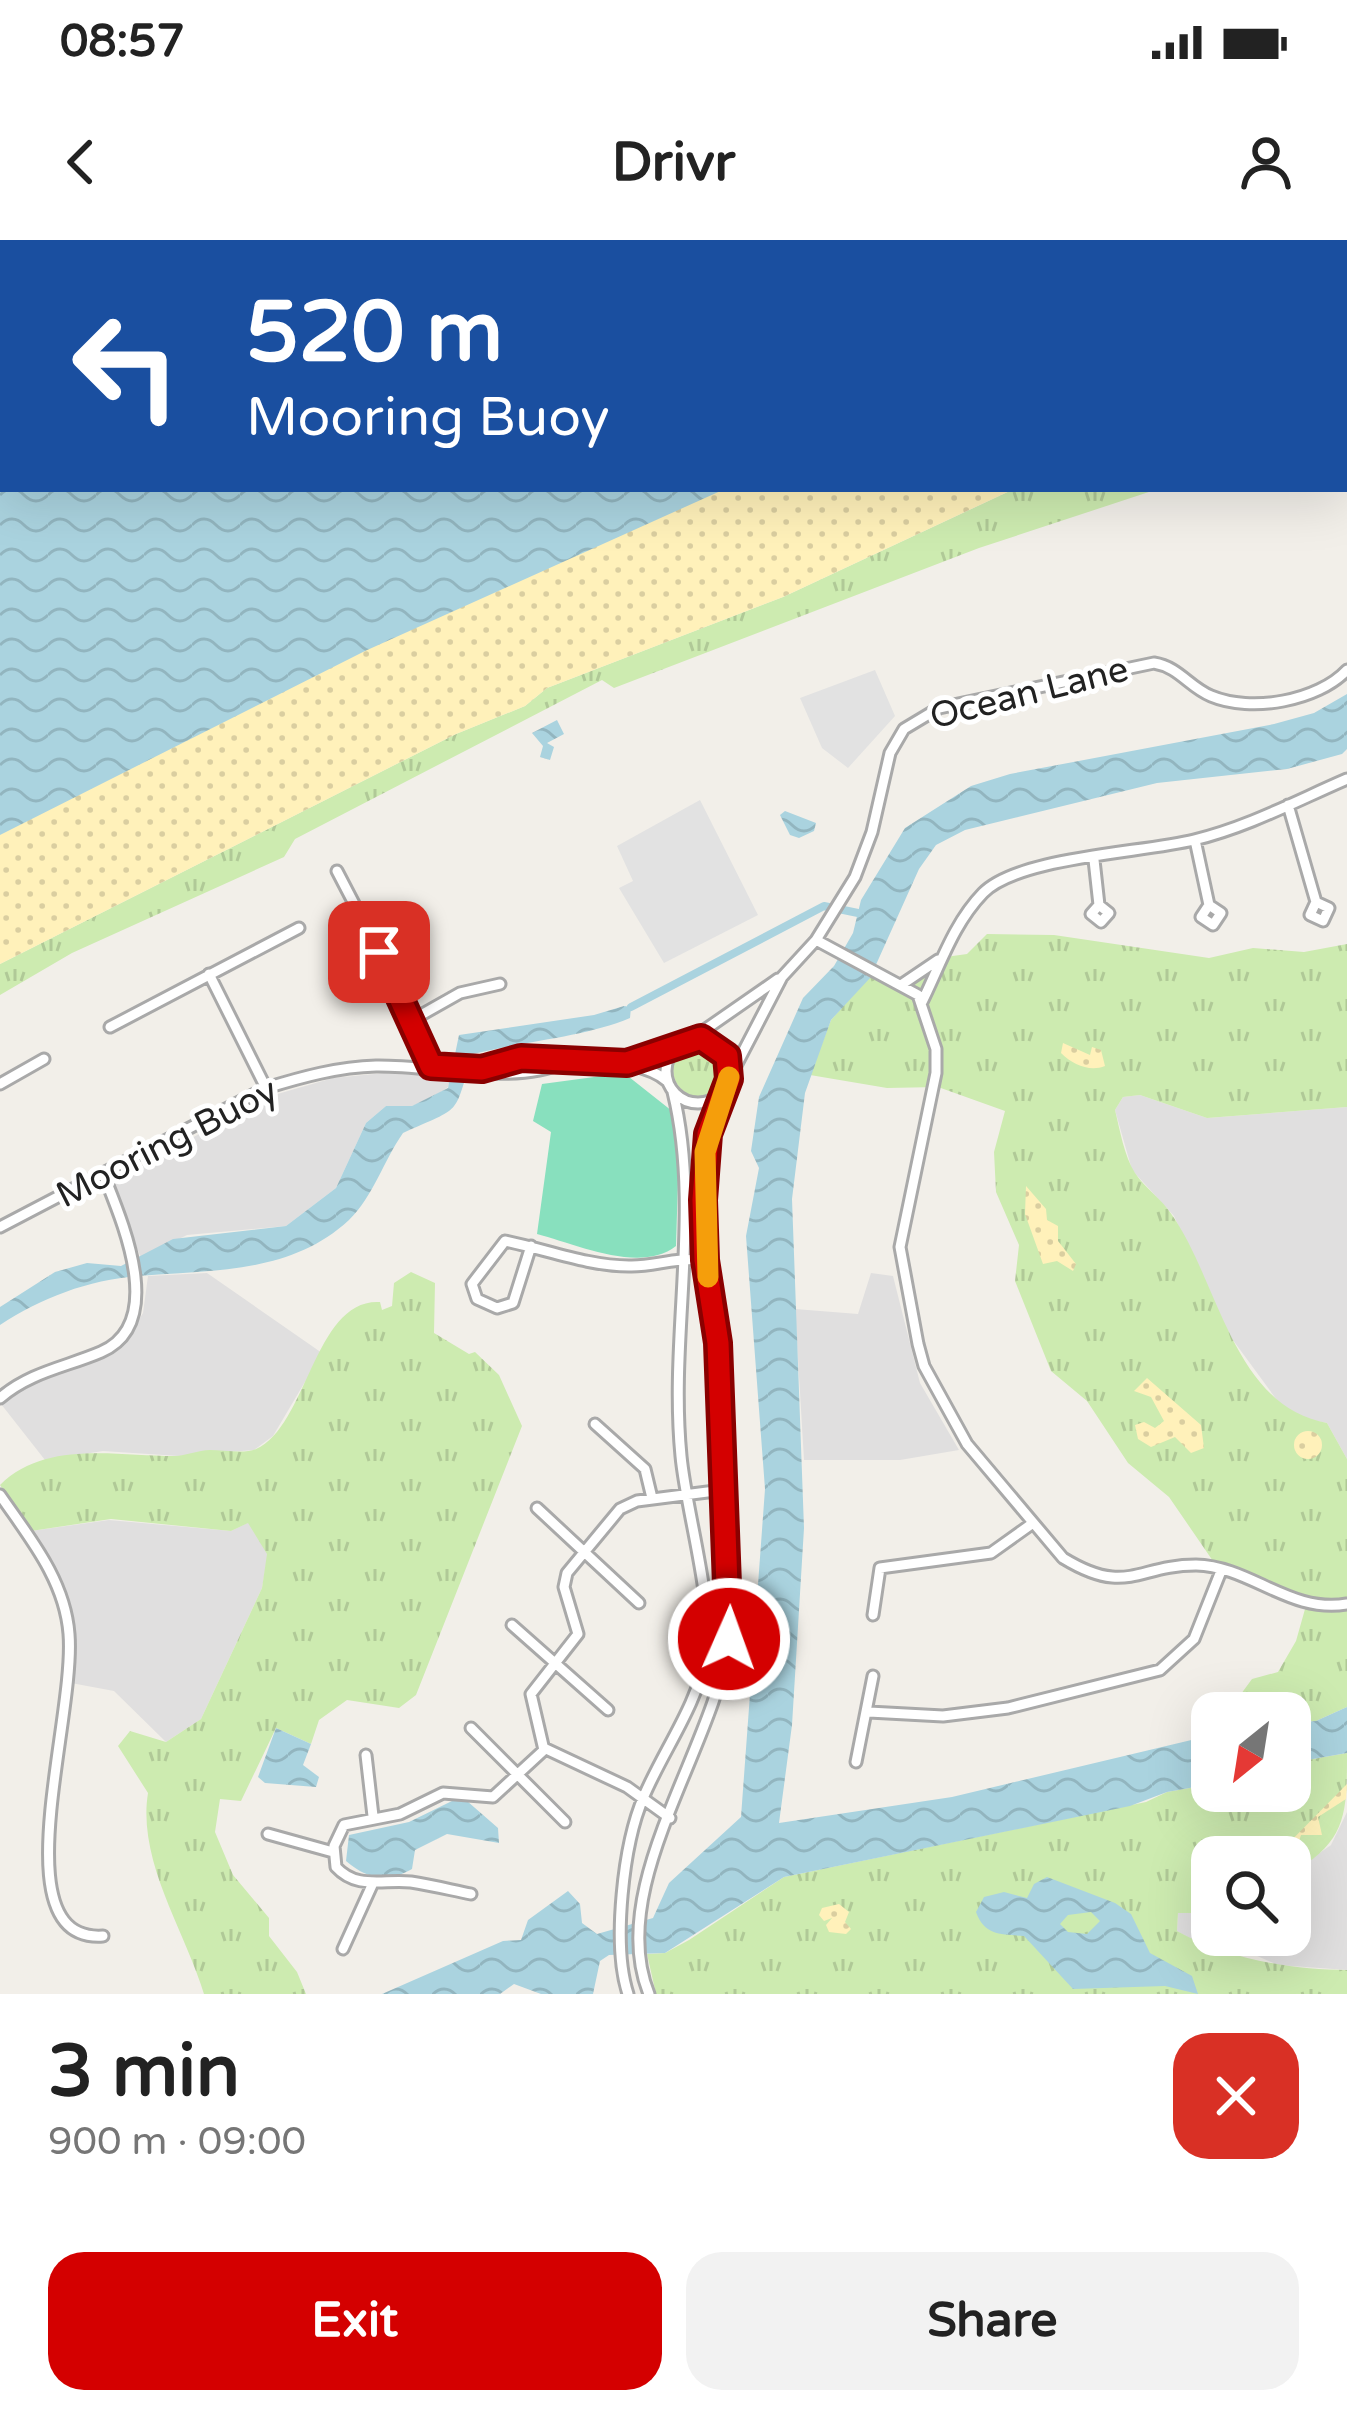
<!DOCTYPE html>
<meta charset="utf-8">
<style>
:root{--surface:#fff;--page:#f2f2f2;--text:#222;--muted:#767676;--accent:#d40000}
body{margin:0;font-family:"Varela Round",sans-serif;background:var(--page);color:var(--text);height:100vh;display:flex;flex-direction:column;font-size:45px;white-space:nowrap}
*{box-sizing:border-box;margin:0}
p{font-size:39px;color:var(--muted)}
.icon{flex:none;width:66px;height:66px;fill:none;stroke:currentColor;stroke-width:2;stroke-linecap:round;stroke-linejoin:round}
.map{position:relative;height:1754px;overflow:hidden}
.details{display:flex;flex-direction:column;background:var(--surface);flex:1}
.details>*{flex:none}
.banner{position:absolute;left:0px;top:0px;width:1347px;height:252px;box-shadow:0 12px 48px #0002;background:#1a4fa0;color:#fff;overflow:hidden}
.needle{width:78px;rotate:210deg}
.fabs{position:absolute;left:1191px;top:1452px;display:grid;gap:24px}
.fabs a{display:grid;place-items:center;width:120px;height:120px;border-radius:24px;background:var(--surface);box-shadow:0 12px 48px #0002;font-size:60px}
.pin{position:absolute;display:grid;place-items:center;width:102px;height:102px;color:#fff;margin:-51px;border-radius:24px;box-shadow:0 6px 18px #0006}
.me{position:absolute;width:132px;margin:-66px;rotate:2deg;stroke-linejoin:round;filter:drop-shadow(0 0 9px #0008)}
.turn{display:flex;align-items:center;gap:42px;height:252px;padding:0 48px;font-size:54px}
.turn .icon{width:156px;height:156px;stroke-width:2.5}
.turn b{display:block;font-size:84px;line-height:102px}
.round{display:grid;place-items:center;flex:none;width:126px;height:126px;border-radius:36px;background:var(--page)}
.summary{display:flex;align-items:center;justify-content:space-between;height:204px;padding:0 48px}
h1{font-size:72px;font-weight:700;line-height:90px}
.primary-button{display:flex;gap:24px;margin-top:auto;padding:24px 48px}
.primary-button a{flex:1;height:138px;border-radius:36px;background:var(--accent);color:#fff;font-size:48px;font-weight:700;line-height:138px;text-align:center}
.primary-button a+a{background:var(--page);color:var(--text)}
.status{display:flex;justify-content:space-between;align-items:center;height:84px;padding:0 60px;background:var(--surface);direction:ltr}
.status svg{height:33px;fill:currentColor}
header{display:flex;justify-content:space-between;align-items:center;height:156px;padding:0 48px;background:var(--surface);font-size:54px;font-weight:700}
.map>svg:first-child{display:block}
</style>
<div class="status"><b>08:57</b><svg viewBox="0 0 49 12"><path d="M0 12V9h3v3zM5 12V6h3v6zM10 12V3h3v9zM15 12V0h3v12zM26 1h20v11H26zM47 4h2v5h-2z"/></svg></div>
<header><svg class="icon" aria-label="back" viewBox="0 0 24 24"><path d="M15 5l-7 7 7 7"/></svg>Drivr<svg class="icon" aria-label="person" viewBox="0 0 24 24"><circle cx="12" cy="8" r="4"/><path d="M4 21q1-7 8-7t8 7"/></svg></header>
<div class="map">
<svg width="1347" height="1754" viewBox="0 0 1347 1754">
<defs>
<pattern id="grass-tufts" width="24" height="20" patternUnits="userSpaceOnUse" patternTransform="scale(3)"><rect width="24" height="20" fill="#cdebb0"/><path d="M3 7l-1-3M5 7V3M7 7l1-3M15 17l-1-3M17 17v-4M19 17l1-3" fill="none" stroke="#b0c997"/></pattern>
<pattern id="sand-dots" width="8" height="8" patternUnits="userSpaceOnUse" patternTransform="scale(3)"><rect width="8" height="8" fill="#fff1ba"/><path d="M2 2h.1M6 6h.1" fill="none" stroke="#dacea0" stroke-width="1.8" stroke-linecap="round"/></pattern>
<pattern id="water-waves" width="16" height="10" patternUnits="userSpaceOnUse" patternTransform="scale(3)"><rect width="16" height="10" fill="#aad3df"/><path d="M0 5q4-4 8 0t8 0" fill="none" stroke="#92b5bf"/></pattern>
</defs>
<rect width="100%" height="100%" fill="#f2efe9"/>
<path fill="#e0dfdf" d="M 384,833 L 453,836 L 448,847 L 431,859 L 412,866 L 386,866 L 366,883 L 336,948 L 286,986 L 187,995 L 141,1018 L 111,942 L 267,857 L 333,838 Z
M 1140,855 L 1207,878 L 1347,867 L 1347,1219 L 1327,1183 L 1296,1177 L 1282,1167 L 1227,1092 L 1174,976 L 1132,930 L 1115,870 L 1123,857 Z
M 207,1033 L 322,1113 L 273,1196 L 254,1210 L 179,1216 L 103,1211 L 45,1220 L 1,1164 L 22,1146 L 123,1106 L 143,1073 L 148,1036 Z
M 871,1033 L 893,1036 L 920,1143 L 959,1210 L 900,1220 L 804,1220 L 795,1069 L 858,1074 Z
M 109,1280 L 231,1291 L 249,1282 L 268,1314 L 262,1348 L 201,1479 L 166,1502 L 114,1451 L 71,1443 L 71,1376 L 63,1342 L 31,1291 Z
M 1347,1572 L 1347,1730 L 1278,1725 L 1255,1715 L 1206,1708 L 1177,1691 L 1178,1673 L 1199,1673 L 1212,1666 L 1212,1695 L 1290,1695 L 1290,1634 L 1331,1605 Z"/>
<path fill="url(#grass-tufts)" d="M 1014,249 L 1158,249 L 979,308 L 614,448 L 602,440 L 295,599 L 284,617 L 72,713 L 0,755 L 0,724 L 456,494 L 525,466 L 547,448 L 783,357 Z
M 987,694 L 1054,695 L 1209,718 L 1253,708 L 1304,712 L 1347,704 L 1347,867 L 1207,878 L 1140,855 L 1123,857 L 1115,870 C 1120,890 1124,916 1135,933 C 1145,948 1162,959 1172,975 C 1219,1042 1233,1166 1327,1183 L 1347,1219 L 1347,1467 L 1316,1481 L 1290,1483 L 1290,1473 L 1227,1473 L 1252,1439 L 1278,1432 L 1296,1401 L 1307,1362 L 1215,1324 L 1169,1257 L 1128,1223 L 1087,1161 L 1051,1131 L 1015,1041 L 1019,1005 L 996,952 L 994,912 L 1005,871 L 938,847 L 887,848 L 810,835 L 831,780 L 871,735 L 892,745 L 931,719 L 967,714 Z
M673 830a27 27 0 1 1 54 0a27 27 0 1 1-54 0Z
M 411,1032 L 435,1043 L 434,1093 L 469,1114 L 475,1112 L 499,1135 L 522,1186 L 416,1455 L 399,1468 L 347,1460 L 319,1480 L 311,1504 L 276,1488 L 241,1561 L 220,1559 L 215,1592 L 233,1635 L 269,1678 L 269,1696 L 297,1732 L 306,1754 L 204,1754 C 185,1691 137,1621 148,1553 L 118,1506 L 130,1491 L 166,1502 L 201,1479 L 262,1348 L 267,1314 L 248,1283 L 231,1291 L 111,1279 L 31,1291 L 0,1245 C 45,1200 116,1216 174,1216 C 186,1216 198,1210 210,1210 C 224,1210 244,1214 256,1209 C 308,1186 314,1058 380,1062 L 382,1070 L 392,1066 L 394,1043 Z
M 1347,1513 C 1347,1574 1347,1602 1290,1634 L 1290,1617 L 1212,1617 L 1212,1666 L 1199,1673 L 1178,1673 L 1177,1691 C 1224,1718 1292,1730 1347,1730 L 1347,1754 L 656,1754 L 647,1714 L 665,1713 L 689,1700 L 784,1637 L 1146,1562 L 1167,1552 L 1212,1544 L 1212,1551 L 1290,1551 L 1290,1523 Z"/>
<path fill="url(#sand-dots)" d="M 557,249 L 1014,249 L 783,357 L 547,448 L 525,466 L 456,494 L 0,724 L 0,532 Z
M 1063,803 L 1090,815 L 1092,807 L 1101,810 L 1105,826 C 1090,832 1073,825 1061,813 Z
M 1026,946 L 1046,969 L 1047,980 L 1058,986 L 1058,1001 L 1076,1024 L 1073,1031 L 1057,1021 L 1043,1024 L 1025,974 Z
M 1147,1138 L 1201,1185 L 1204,1208 L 1191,1213 L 1175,1197 L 1151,1207 L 1138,1199 L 1135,1185 L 1144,1182 L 1155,1188 L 1164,1181 L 1151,1157 L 1134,1151 Z
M1294 1205a14 14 0 1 1 28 0a14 14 0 1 1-28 0Z
M 1347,1544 L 1346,1559 L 1318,1577 L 1322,1595 L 1301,1595 L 1294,1616 L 1275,1617 Z
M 839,1664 L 849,1672 L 845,1682 L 851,1689 L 846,1694 L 829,1692 L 826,1685 L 832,1678 L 824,1681 L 819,1675 L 822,1668 Z"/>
<path fill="#88e0be" d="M 624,833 L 672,871 L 679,907 L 676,1006 C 640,1034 576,1004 537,994 L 551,892 L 533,881 L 542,844 Z"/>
<path fill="#e2e2e2" d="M 875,430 L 895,476 L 848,528 L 822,508 L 800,458 Z
M 700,560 L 758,675 L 664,723 L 619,648 L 633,641 L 617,606 Z"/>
<path fill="url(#water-waves)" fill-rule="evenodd" d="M 0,0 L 1347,0 L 1347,11 L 1344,3 L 3,3 L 3,249 L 725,249 L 365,411 L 0,595 Z
M 1347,454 L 1347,509 L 1342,514 L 1287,529 L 1157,543 L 965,590 L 936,605 L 919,629 L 870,738 L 831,780 L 805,853 L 792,959 L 804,1288 L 792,1485 L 779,1583 L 952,1557 L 1204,1497 L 1212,1497 L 1212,1544 L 1167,1552 L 1130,1566 L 784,1637 L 665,1713 L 609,1715 L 600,1721 L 593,1754 L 541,1754 L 514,1744 L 500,1754 L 382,1754 L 503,1701 L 521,1700 L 528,1680 L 568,1651 L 580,1664 L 582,1683 L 597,1694 L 653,1678 L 669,1643 L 741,1577 L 765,1249 L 746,996 L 759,928 L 751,911 L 759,857 L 803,758 L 834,726 L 853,693 L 861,660 L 905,588 L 971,546 L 1010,534 L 1274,484 L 1314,473 Z
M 557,480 L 564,494 L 547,503 L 554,507 L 550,520 L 540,517 L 543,506 L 532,493 Z
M 785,571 L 816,583 L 814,591 L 799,598 L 790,595 L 780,575 Z
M 624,766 L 631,767 L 630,778 C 585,797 525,801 473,814 C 452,879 464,865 403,893 C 384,920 373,957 349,980 C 291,1034 212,1030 138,1036 C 88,1040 41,1058 0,1085 L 0,1067 L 55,1032 L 87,1023 L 121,1026 L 173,999 L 286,986 L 336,948 L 366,883 L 386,866 L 412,866 L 448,848 L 459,795 L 594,775 Z
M 1347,1467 L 1347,1513 L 1290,1523 L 1290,1483 L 1316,1481 Z
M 276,1488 L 311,1504 L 303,1525 L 319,1537 L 316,1547 L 265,1543 L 258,1537 Z
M 452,1561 L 467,1561 L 498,1588 L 499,1603 L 447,1594 L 415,1610 L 412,1629 C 387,1643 367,1639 346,1621 L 349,1595 L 409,1582 Z
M 1047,1637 L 1115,1663 L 1131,1674 L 1150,1713 L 1192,1736 L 1198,1754 L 1165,1746 L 1073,1749 L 1024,1696 C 1003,1694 985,1697 976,1672 L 984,1657 L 1004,1652 L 1027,1658 L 1034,1644 ZM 1091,1672 L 1100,1681 L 1087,1694 L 1068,1692 L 1060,1684 L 1068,1675 Z"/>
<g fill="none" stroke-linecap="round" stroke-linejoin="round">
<path stroke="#aad3df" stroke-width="8" d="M 631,767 L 824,666 L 858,673"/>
<defs>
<path id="minor" d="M 1288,565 L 1316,662 L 1310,675 L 1323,681 L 1329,668 L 1316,662
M 1195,600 L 1209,665 L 1201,677 L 1213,685 L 1221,673 L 1209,665
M 1094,620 L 1099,665 L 1109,673 L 1101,682 L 1091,674 L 1099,665
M 337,631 L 414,779 L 431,826
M 816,700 L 918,755 L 936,809 L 936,833 L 900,1007 L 918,1104 L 924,1126 L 967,1204 L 1063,1318 C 1127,1357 1137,1325 1196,1325 C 1250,1326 1290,1374 1347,1364
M 209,734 L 266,848
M 901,745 L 938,720
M 921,764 C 940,726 953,684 983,653 C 1018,617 1141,613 1194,600 C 1248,587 1296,561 1347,539
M 414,779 L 460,753 L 500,744
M 110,787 L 299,688
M 693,798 L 778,739
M666 831a32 32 0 1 1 64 0a32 32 0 1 1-64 0Z
M 632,821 L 672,806
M 493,827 C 531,815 635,813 667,841
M 729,839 L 782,737 L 816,700 L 855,637 L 872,592 L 890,513 L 904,489 L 939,468 L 1154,423 C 1179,427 1189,447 1211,456 C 1251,473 1318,461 1347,430
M 0,844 L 44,819
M 0,987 L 266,848 C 302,837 338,827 376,826 C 430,825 516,845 562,823
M 531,1006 L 513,1063 L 497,1068 L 477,1059 L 472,1044 L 505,1001 C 545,1009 588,1026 629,1026 C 654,1027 674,1017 705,1020
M 0,1158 C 30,1132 66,1127 101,1112 C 168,1083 121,979 103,933
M 595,1184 L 645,1229 L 652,1258
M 0,1255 C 29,1297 65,1340 69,1394 C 76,1480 0,1703 103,1696
M 537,1268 L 639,1363
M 873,1375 L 880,1328 L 991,1313 L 1033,1283
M 512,1385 L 608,1470
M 869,1472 L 943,1476 L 1008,1468 L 1160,1430 L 1194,1399 L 1221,1331
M 471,1488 L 565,1582
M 544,1508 L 627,1547 L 670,1578
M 366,1515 L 373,1576
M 856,1522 L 873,1436
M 268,1594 L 333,1612
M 471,1654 C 451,1650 431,1645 411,1642 C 383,1639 357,1650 336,1627 L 334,1606 L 344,1585 L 400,1574 L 443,1553 L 493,1557 L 544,1510 L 531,1454 L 578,1394 L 564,1347 L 567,1333 L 620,1269 L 637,1261 L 723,1250
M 343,1709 L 373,1643
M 628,1754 C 612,1705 623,1604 644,1556 C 664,1509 697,1466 706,1415 C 714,1362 686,1271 681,1216 C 669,1094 702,971 673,852
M 649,1754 C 605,1646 715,1508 729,1399 L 718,1103 L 705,1020 L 703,953 L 708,894 L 727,845"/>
</defs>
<use href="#minor" stroke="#a9a9a9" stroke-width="15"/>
<use href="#minor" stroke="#fff" stroke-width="9"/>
</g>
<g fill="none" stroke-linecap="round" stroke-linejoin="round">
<defs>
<path id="route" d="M 379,712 L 431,826 L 482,829 L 521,818 L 627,823 L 701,798 L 727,816 L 729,839 L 708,894 L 703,960 L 705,1020 L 718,1103 L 729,1399"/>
</defs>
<use href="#route" stroke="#8a0000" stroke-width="30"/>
<use href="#route" stroke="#d40000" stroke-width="21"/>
<path stroke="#f59e0b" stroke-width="21" d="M 708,1037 L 705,912 L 729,837"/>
</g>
<g text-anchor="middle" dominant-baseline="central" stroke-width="10" stroke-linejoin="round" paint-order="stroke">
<g font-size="36" fill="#222" stroke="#fff">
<text transform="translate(1029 453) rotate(-14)">Ocean Lane</text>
<text transform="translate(167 903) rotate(-27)">Mooring Buoy</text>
</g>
</g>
</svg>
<div class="fabs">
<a><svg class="needle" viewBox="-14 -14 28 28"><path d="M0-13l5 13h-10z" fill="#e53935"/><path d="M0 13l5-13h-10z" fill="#767676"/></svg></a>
<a><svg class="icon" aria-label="search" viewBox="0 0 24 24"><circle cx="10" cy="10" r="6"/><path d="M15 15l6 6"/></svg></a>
</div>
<div class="pin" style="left:379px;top:712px;background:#d93025"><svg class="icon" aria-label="arrive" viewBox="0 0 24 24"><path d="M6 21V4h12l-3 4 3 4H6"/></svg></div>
<svg class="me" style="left:729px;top:1399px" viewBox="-20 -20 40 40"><circle r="17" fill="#d40000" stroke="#fff" stroke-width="3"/><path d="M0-11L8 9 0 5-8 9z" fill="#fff"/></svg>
<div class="banner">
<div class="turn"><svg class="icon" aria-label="left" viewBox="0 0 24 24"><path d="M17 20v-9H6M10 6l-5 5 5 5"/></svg><div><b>520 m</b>Mooring Buoy</div></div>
</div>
</div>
<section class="details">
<div class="summary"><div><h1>3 min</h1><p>900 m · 09:00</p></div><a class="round" style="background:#d93025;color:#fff"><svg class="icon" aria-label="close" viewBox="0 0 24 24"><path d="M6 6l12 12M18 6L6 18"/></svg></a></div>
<div class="primary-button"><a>Exit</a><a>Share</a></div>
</section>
